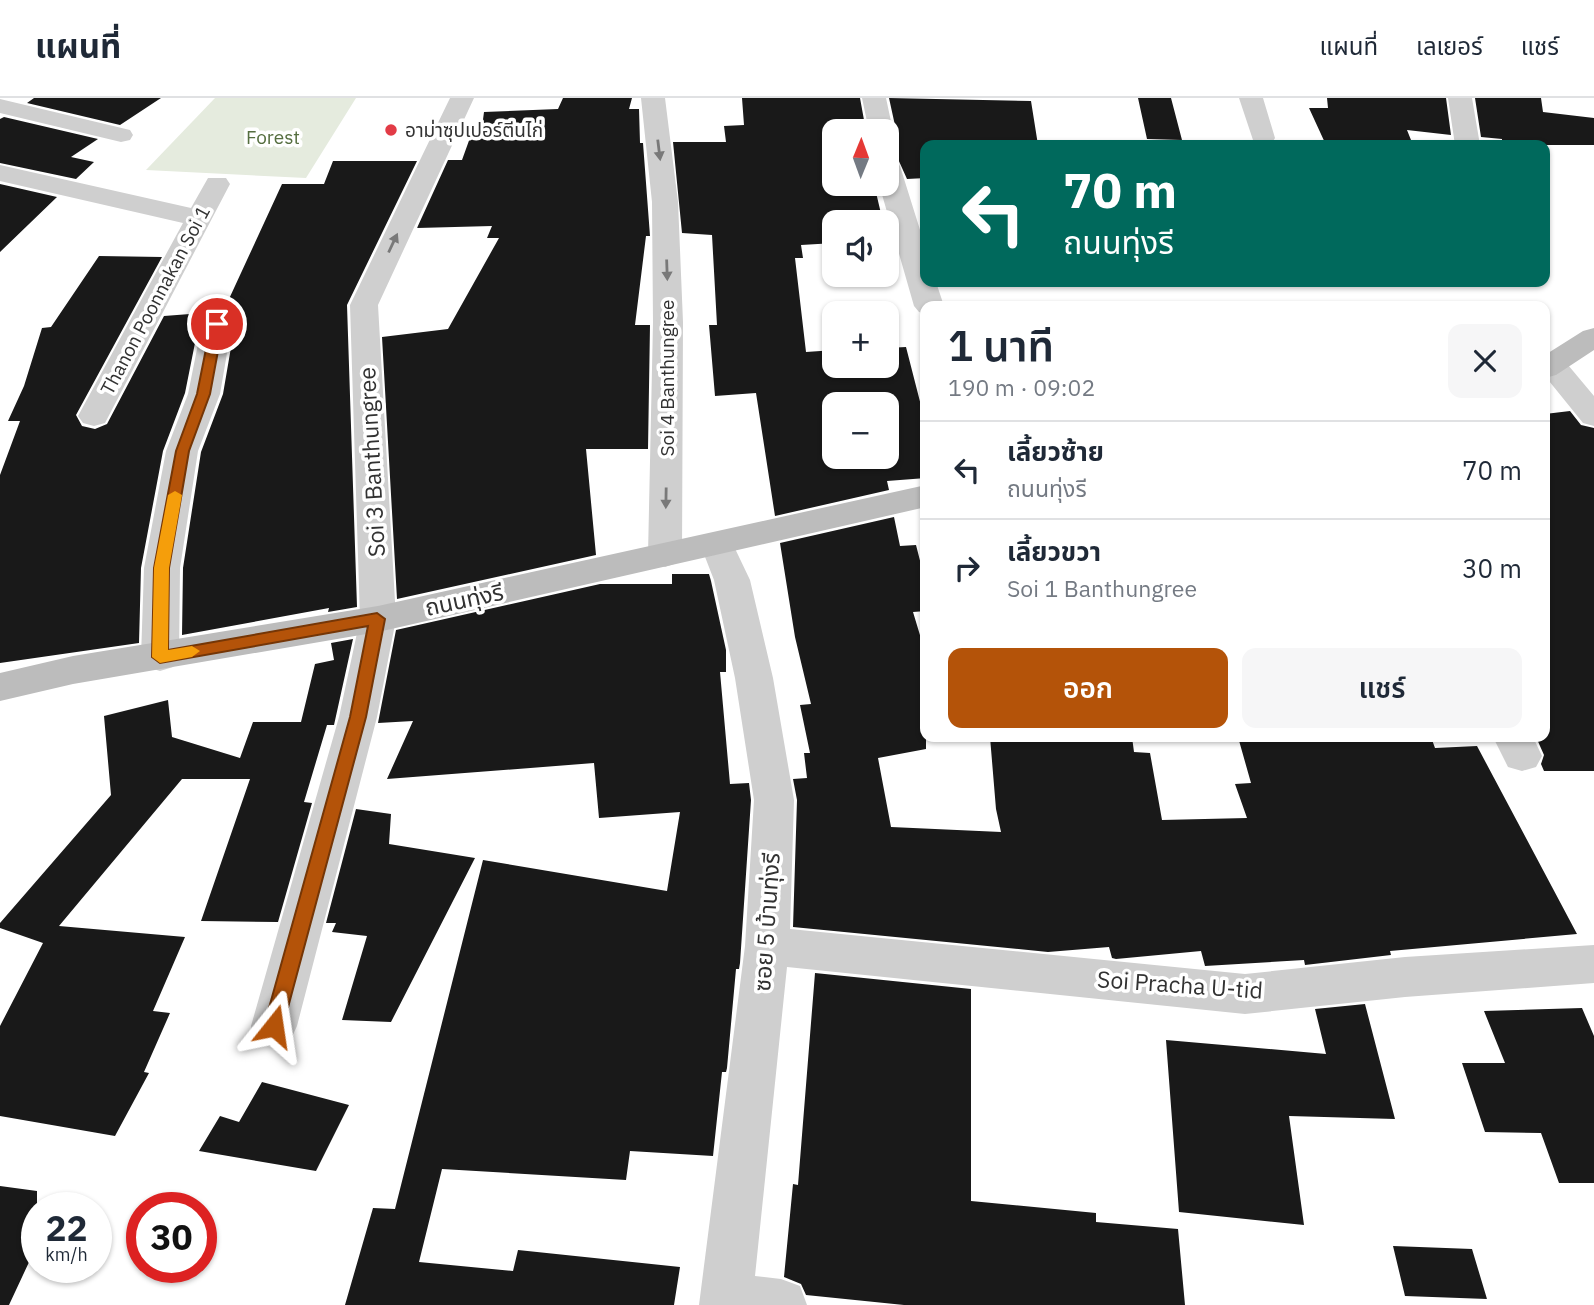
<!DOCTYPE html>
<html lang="th">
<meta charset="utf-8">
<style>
:root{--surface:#fff;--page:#f6f6f7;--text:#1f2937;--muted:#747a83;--line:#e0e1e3;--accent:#b45309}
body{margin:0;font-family:"IBM Plex Sans","Noto Sans Thai",sans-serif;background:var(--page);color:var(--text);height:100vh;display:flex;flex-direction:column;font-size:26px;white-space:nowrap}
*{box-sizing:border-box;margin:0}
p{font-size:23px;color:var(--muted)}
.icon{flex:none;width:38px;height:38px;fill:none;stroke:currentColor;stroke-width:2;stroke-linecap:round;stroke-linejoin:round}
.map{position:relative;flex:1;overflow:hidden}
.drawer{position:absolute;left:920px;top:203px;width:630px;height:441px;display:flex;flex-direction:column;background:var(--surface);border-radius:14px;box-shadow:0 2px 5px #0004}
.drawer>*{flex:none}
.banner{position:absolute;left:920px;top:42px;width:630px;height:147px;border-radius:14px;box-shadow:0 2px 5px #0004;background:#00695c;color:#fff;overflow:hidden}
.needle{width:46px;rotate:1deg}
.tools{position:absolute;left:822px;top:21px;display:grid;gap:14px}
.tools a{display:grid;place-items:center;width:77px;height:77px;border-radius:14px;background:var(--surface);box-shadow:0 2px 5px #0004;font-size:35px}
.speed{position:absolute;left:21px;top:1094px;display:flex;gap:14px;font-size:35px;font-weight:700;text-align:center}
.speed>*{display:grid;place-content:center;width:91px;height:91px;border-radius:50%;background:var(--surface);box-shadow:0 2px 5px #0004;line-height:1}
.speed small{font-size:18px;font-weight:400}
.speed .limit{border:10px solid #d22;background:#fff;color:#111}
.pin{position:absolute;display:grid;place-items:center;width:60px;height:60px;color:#fff;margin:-30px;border:4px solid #fff;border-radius:50%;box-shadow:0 2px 7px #0007}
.me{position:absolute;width:77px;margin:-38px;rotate:15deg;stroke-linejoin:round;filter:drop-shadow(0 0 5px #0008)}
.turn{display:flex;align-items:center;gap:24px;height:147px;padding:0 28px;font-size:32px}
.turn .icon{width:91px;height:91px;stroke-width:2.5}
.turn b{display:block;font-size:49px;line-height:60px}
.round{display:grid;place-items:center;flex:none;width:74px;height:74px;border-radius:14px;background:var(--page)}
.head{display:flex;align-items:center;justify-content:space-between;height:119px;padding:0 28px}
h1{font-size:42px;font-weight:600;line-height:52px}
.cta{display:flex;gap:14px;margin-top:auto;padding:14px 28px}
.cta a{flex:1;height:80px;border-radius:14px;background:var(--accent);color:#fff;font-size:28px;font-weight:600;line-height:80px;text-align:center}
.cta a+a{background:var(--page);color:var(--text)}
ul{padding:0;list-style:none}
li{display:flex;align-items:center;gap:21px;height:98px;padding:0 28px;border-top:2px solid var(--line)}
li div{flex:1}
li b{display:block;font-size:26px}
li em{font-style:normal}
header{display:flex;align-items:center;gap:42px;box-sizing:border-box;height:98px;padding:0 35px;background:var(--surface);border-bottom:2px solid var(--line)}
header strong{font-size:33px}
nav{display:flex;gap:38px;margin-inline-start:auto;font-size:24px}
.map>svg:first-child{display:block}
</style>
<header>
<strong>แผนที่</strong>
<nav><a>แผนที่</a><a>เลเยอร์</a><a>แชร์</a></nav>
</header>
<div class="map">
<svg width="1594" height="1207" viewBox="0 0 1594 1207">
<rect width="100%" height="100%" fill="#fff"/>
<path fill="#e5ebde" d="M 215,0 L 356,0 L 306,80 L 146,72 Z"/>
<path fill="#191919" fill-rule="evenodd" d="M 34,0 L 161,0 L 120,27 L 27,5 Z
M 563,0 L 632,0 L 629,11 L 639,11 L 640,45 L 643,45 L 650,138 L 646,138 L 635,227 L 650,227 L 648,351 L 586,351 L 596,457 L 397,501 L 382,239 L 448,231 L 499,140 L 487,140 L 492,128 L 417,130 L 448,62 L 462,62 L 471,37 L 481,37 L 484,14 L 558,11 Z
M 742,0 L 860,0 L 866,33 L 835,33 L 835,86 L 874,86 L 883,124 L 835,124 L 835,145 L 801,147 L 803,160 L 795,160 L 806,254 L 835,252 L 835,268 L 887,268 L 887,250 L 906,249 L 926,327 L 926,380 L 887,383 L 889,392 L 775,418 L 756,295 L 715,298 L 709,227 L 717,227 L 712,137 L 682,135 L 673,44 L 726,44 L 724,28 L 744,27 ZM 835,306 L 887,306 L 887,359 L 835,359 Z
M 889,0 L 1031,3 L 1038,47 L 926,47 L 926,80 L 907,81 L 898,61 L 887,58 L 887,41 L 896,32 Z
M 1138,0 L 1171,0 L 1182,42 L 1147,41 Z
M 1327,0 L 1446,0 L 1451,37 L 1407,32 L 1413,47 L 1326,47 L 1309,10 L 1328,10 Z
M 1475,0 L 1541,0 L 1543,14 L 1594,20 L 1594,47 L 1502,47 L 1502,41 L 1481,39 Z
M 4,19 L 98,41 L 71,59 L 94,64 L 76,81 L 0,65 L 0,21 Z
M 333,63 L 417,63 L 347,207 L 357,509 L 328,514 L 329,510 L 182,537 L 183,470 L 201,354 L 223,296 L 235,226 L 229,218 L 216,214 L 223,214 L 282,86 L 324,86 Z
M 0,86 L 57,99 L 0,154 Z
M 99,158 L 162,159 L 76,317 L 82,328 L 95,331 L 107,326 L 164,218 L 216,214 L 205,218 L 199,225 L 185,295 L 163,353 L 141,470 L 139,545 L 0,565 L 0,377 L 20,323 L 8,323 L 24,288 L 42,230 L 51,229 Z
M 1570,313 L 1581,327 L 1594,330 L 1594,673 L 1544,673 L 1541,666 L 1544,657 L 1536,639 L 1545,639 L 1545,316 Z
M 894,419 L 900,448 L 916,447 L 926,486 L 926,513 L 913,514 L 926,557 L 926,651 L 878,660 L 891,729 L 1001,734 L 996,711 L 990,639 L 1132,639 L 1134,654 L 1150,655 L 1162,722 L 1247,720 L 1235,686 L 1251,685 L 1238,639 L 1431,639 L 1435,650 L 1477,648 L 1577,836 L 1390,853 L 1391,857 L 1305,867 L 1304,862 L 1205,868 L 1201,853 L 1116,861 L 1112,860 L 1109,849 L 1048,854 L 793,829 L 797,702 L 793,681 L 807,680 L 804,655 L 810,655 L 800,607 L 811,606 L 795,539 L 780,445 Z
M 672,476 L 709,476 L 711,483 L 726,552 L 726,574 L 720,574 L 730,686 L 749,685 L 751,702 L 740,865 L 739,871 L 736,871 L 727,970 L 726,974 L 722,974 L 713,1058 L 630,1053 L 626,1082 L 442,1071 L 419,1164 L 513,1173 L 518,1152 L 680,1169 L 674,1207 L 345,1207 L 373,1110 L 395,1111 L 483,762 L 667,793 L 680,714 L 599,720 L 594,665 L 387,681 L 413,623 L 378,625 L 396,532 L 600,486 L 672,486 Z
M 353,541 L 334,627 L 327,627 L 304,704 L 312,705 L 278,824 L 201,823 L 250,681 L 182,681 L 59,828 L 185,839 L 153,913 L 170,915 L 144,974 L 149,975 L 115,1038 L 0,1018 L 0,928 L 43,845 L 0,830 L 0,825 L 111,697 L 104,618 L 168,602 L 172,639 L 240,660 L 253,624 L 301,624 L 315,566 L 334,562 L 331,545 Z
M 356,711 L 391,716 L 389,746 L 475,760 L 391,924 L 342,922 L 367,838 L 332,834 L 336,825 L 326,825 Z
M 815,875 L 971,891 L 971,1103 L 1096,1115 L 1096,1124 L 1178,1131 L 1185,1207 L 904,1207 L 806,1197 L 801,1186 L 784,1179 L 793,1086 L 798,1087 Z
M 1365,906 L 1395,1021 L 1289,1018 L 1304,1127 L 1179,1114 L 1166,942 L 1326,956 L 1315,911 Z
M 1582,910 L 1594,938 L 1594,1085 L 1559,1085 L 1541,1035 L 1485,1034 L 1462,965 L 1505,965 L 1484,913 Z
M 262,984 L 349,1007 L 316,1073 L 199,1053 L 220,1018 L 239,1024 Z
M 0,1088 L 37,1093 L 37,1147 L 9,1207 L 0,1207 Z
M 1393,1148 L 1472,1151 L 1487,1201 L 1405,1198 Z"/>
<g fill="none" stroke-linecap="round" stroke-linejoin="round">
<path fill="#cfcfcf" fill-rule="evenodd" d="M 450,0 L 474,0 L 378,207 L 396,521 L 377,619 L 297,928 L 290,943 L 274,949 L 258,943 L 251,928 L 339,619 L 360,521 L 350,207 Z
M 641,0 L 665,0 L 678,104 L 683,224 L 682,457 L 677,465 L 665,469 L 653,465 L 648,457 L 653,224 L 652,104 Z
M 862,0 L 886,0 L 893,33 L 890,38 L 887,39 L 887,33 L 869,33 Z
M 1239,0 L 1263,0 L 1275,40 L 1272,45 L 1254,45 Z
M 1448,0 L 1472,0 L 1480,47 L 1455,47 Z
M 0,1 L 130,32 L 133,37 L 130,42 L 121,44 L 0,15 Z
M 887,60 L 896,63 L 900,68 L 926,151 L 926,184 L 936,184 L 944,208 L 926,208 L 926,216 L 919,214 L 914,208 L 879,86 L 887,86 Z
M 0,67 L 191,110 L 208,80 L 226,80 L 230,86 L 105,325 L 94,328 L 83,325 L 78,318 L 183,125 L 0,83 Z
M 217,217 L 227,220 L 232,226 L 220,296 L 198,353 L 180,470 L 179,559 L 173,569 L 160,573 L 147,569 L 141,559 L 144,470 L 166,353 L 188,296 L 202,226 L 207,220 Z
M 1552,258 L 1563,261 L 1594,298 L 1594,328 L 1583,325 L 1545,278 L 1545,260 Z
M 717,434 L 729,438 L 750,482 L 773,580 L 794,702 L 790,831 L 1245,876 L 1405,859 L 1594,847 L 1594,885 L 1405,899 L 1245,916 L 787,869 L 755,1178 L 781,1181 L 800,1188 L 807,1207 L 699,1207 L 745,848 L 754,702 L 735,580 L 714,482 L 700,446 L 705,438 Z
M 1493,639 L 1533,639 L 1542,658 L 1536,669 L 1522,673 L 1508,669 Z"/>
<path fill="#bcbcbc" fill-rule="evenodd" d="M 1594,230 L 1594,252 L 1556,277 L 1545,280 L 1545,257 L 1583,233 Z
M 926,387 L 926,409 L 378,534 L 73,586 L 0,603 L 0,575 L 73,558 L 378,508 Z"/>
</g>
<defs><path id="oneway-solid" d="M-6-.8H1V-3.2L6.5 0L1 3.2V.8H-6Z" transform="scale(1.75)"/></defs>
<g fill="#797979">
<use href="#oneway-solid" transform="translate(659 52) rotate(83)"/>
<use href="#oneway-solid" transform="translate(393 145) rotate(-65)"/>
<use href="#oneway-solid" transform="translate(667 172) rotate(88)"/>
<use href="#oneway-solid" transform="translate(666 400) rotate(91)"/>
</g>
<path fill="#b45309" stroke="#753606" stroke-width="2" d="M 217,223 L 223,226 L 210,296 L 189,353 L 169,470 L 168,552 L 377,515 L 385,521 L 366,619 L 283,928 L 280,934 L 274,936 L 267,934 L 264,928 L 350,619 L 368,528 L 160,565 L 152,559 L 154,470 L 176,353 L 197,296 L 211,226 Z"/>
<path fill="#f59e0b" d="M 175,393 L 182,397 L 169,470 L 168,552 L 192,548 L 200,553 L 192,559 L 160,565 L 152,559 L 154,470 L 168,397 Z"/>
<circle fill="#e23b46" stroke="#fff" stroke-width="2.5" cx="391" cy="32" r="7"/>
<g text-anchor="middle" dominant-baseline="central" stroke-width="7" stroke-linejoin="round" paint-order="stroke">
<g font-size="19" fill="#323232" stroke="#fff" text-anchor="start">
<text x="405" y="32">อาม่าซุปเปอร์ตีนไก่</text>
</g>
<g font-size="19" fill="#556e3f" stroke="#fff">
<text x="273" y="39">Forest</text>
</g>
<g font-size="19" fill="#323232" stroke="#fff">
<text transform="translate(155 202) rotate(-62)">Thanon Poonnakan Soi 1</text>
<text transform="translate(667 280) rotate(-90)">Soi 4 Banthungree</text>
</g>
<g font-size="23" fill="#323232" stroke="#fff">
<text transform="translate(371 364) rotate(-93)">Soi 3 Banthungree</text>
<text transform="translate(464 501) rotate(-12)">ถนนทุ่งรี</text>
<text transform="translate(766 824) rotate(-86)">ซอย 5 บ้านทุ่งรี</text>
<text transform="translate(1180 886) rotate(4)">Soi Pracha U-tid</text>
</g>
</g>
</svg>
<div class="tools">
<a><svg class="needle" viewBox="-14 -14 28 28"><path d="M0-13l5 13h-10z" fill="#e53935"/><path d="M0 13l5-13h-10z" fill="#747a83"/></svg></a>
<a><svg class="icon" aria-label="sound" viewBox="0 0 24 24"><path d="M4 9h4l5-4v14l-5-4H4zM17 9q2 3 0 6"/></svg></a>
<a>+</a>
<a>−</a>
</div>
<div class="speed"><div>22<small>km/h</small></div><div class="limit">30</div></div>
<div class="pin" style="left:217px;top:226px;background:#d93025"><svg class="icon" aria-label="arrive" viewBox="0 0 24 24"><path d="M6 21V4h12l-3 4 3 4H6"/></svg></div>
<svg class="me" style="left:274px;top:928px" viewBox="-20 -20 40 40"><path d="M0-17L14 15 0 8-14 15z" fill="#b45309" stroke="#fff" stroke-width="4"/></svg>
<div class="banner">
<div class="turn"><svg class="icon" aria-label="left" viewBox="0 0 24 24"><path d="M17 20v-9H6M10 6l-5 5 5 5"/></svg><div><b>70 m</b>ถนนทุ่งรี</div></div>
</div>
<section class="drawer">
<div class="head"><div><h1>1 นาที</h1><p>190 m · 09:02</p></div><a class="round"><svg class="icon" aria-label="close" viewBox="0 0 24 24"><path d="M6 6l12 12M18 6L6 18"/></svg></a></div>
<ul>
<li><svg class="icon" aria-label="left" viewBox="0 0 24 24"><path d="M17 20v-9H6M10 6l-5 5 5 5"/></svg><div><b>เลี้ยวซ้าย</b><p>ถนนทุ่งรี</p></div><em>70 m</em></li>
<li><svg class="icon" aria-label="right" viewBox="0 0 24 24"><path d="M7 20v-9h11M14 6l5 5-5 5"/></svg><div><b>เลี้ยวขวา</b><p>Soi 1 Banthungree</p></div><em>30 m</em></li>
</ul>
<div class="cta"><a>ออก</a><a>แชร์</a></div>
</section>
</div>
